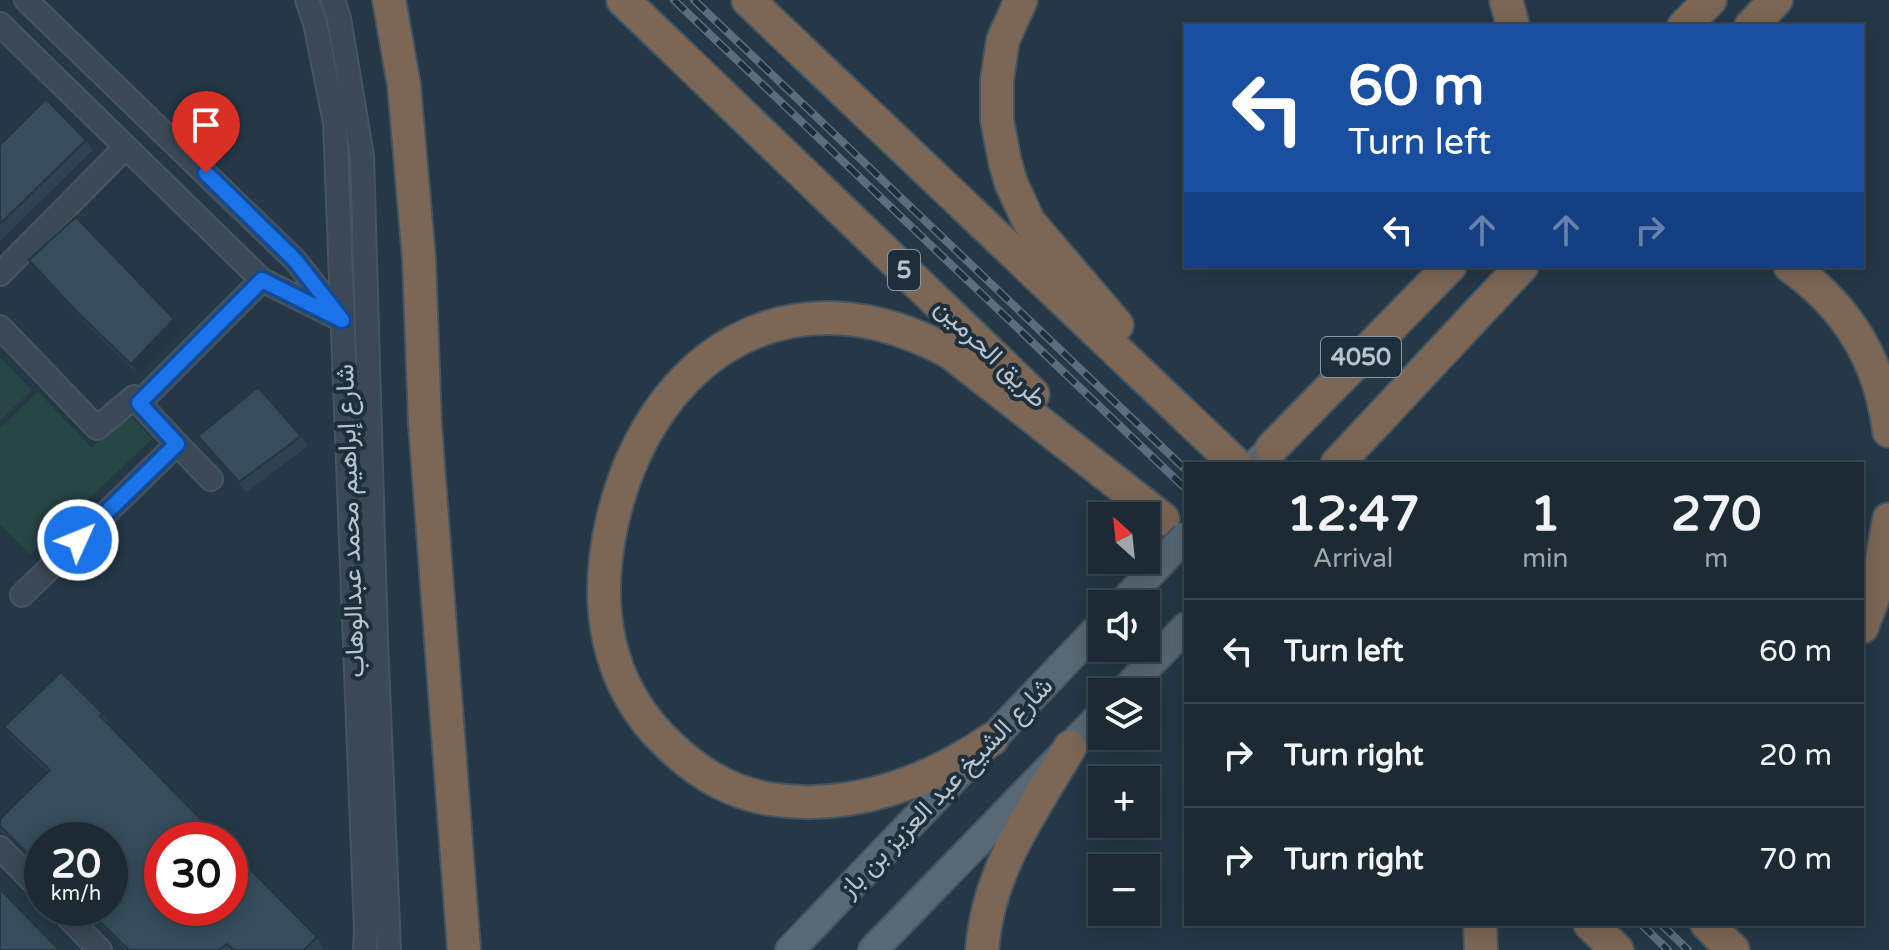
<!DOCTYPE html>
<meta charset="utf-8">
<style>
:root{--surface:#1c2a34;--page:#293640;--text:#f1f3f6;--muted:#a0a7ac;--line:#3a464f}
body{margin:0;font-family:"Varela Round",Vazirmatn,sans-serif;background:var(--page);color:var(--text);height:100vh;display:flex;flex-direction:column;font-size:30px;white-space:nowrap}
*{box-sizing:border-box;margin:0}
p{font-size:26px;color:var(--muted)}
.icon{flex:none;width:44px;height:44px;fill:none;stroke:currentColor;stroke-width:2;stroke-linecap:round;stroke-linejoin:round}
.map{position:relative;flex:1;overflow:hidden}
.details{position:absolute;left:1184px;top:462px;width:680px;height:464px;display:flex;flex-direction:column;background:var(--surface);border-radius:0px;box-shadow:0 4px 20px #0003,0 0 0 2px var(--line)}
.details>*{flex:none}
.guide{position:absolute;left:1184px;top:24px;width:680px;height:244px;border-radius:0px;box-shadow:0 4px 20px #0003,0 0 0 2px var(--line);background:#1a4fa0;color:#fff;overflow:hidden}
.needle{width:52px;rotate:333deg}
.buttons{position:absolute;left:1088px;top:502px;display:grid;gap:16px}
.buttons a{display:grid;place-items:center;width:72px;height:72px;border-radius:0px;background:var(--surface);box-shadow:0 4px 20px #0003,0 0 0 2px var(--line);font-size:40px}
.speed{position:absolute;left:24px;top:822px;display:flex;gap:16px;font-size:40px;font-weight:700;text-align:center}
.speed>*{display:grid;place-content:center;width:104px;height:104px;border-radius:50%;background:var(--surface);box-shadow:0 4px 20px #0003,0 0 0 2px var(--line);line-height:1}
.speed small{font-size:20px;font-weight:400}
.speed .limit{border:12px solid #d22;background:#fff;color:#111}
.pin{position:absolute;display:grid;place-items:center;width:68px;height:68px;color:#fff;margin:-82px -34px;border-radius:50% 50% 50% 0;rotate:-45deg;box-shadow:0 0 8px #0007}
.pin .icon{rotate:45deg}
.me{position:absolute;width:88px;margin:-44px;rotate:46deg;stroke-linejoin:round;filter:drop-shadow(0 0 6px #0008)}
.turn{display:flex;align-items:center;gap:28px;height:168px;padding:0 32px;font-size:36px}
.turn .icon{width:104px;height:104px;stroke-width:2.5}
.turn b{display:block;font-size:56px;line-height:68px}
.lanes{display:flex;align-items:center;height:76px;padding:0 32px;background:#0003;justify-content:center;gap:40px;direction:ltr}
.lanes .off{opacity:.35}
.eta{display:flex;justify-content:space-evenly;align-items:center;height:136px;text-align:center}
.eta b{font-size:48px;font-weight:700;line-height:56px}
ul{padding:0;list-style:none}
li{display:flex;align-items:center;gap:24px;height:104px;padding:0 32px;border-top:2px solid var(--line)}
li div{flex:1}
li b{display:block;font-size:30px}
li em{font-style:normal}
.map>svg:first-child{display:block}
</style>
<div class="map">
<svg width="1889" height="950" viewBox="0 0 1889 950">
<rect width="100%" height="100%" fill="#253846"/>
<path fill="#274746" d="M 0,357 L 32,390 L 0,421 Z
M 38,392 L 92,448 L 128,413 L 152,439 L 30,554 L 0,524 L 0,428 Z"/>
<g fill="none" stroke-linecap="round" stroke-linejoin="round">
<defs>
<path id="minor" d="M 26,0 L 295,260 L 337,313
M 307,0 L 315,23 L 335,123 L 366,931 L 365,950
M 333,0 L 339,18 L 362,156 L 376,640 L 389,950
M 0,24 L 262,280 L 342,320
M 0,274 L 126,147
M 0,327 L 97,428 L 134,397 L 139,403
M 177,444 L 139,403 L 262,280
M 22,595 L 177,444 L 211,479
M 0,848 L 42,891
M 59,908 L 100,950"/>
<path id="major" d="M 1256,464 L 1272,448
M 1121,604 L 1147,577
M 1123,692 L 1186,627
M 790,950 L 1102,624
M 873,950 L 1102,714"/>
<path id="highway" d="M 389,0 L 404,85 L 419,259 L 425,424 L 464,950
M 623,0 L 1033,394
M 748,0 L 1236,464
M 1021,0 L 1003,40 L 997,80 L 997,120 L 1005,162 L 1011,183 L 1029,222 L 1117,325
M 1506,0 L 1513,26
M 1684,26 L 1710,0
M 1751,26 L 1776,0
M 1790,266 C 1848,308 1880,360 1889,431
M 1272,448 L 1450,266
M 1337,464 L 1522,266
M 1862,627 L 1877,588 L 1889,519
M 992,739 C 928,783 848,812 770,799 C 731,793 698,773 670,746 C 604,685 593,602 613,518 C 653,351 793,265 951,353 L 1163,519
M 1480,924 L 1481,950
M 1590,924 L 1617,950
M 1707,924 L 1733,950
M 982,950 C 988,870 1031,814 1070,747"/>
</defs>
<use href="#minor" stroke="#465561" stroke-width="26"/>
<use href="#major" stroke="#465561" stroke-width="32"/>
<use href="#highway" stroke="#445460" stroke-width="36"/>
<use href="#minor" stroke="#3a4955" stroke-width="22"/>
<use href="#major" stroke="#586975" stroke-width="28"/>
<use href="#highway" stroke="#7c6756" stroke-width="32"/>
<defs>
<path id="rail" d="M 674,0 L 1186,489
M 694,0 L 1186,470
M 1641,924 L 1668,950
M 1661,924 L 1688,950"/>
</defs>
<use href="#rail" stroke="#5b6e7c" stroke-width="8"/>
<use href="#rail" stroke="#1e2e3b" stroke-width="5" stroke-dasharray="15" stroke-linecap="butt"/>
<defs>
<path id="major-bridge" d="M 1147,577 L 1186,536"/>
</defs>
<use href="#major-bridge" stroke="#465561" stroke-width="32" stroke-linecap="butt"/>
<use href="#major-bridge" stroke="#586975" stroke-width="28"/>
</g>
<path fill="#2f424f" d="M 86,140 L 93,150 L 0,241 L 0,145 Z
M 29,260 L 174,319 L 181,329 L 138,374 L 84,322 L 36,270 Z
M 198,436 L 301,436 L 308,446 L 246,492 L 206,446 Z
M 103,714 L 110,724 L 109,725 L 317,937 L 324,948 L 321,950 L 126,950 L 91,915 L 88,918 L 79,908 L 110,908 L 42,840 L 42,871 L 10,838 L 2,833 L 0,830 L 0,819 L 48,772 L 11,737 L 4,727 Z"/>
<path fill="#263640" d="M 174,319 L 181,329 L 138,374 L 131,364 Z"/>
<path fill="#374d5c" stroke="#263640" stroke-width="2" d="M 46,99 L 86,140 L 0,224 L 0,145 Z
M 76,217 L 174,319 L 131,364 L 77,312 L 29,260 Z
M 258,387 L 301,436 L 239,482 L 198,436 Z
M 61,672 L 103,714 L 100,716 L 221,840 L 162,840 L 162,908 L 230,908 L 230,849 L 317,937 L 304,950 L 234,950 L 227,944 L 219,950 L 129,950 L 86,908 L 110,908 L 110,840 L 42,840 L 42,868 L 0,826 L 0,819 L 50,770 L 4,727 Z
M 0,889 L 59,950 L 0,950 Z"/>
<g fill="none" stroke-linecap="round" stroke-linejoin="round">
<defs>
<path id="route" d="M 78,540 L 177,444 L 139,403 L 262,280 L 342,320 L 295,260 L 206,173"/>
</defs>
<use href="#route" stroke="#114b97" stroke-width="20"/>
<use href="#route" stroke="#1a73e8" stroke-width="14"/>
</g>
<g text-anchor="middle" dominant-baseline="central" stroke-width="8" stroke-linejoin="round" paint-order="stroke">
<g fill="#1e2e3b" stroke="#8997a2" stroke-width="2">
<rect x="888" y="250" width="32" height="40" rx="6"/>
<rect x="1321" y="337" width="80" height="40" rx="6"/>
</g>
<g font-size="24" font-weight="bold" fill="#b7c4ce">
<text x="904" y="270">5</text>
<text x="1361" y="357">4050</text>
</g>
<g font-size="26" fill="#b7c4ce" stroke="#1e2e3b">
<text transform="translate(991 353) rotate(44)">طريق الحرمين</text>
<text transform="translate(350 521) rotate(-92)">شارع إبراهيم محمد عبدالوهاب</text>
<text transform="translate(946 787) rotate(-46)">شارع الشيخ عبد العزيز بن باز</text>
</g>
</g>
</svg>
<div class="buttons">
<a><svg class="needle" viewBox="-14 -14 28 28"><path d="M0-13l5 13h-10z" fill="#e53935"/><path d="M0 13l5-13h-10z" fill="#a0a7ac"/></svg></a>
<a><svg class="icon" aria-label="sound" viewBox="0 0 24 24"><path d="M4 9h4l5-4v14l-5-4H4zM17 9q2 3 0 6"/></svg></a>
<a><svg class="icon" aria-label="layers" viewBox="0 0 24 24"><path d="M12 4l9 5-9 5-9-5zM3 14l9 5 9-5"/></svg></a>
<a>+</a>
<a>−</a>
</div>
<div class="speed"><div>20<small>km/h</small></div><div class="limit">30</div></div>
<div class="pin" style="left:206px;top:173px;background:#d93025"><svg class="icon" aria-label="arrive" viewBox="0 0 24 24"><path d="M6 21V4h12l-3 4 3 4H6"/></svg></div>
<svg class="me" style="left:78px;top:540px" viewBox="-20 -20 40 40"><circle r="17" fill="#1a73e8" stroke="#fff" stroke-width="3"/><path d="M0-11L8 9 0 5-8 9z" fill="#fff"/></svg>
<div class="guide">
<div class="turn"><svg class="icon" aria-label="left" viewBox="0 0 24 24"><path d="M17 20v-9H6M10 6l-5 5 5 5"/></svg><div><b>60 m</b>Turn left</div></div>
<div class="lanes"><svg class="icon" aria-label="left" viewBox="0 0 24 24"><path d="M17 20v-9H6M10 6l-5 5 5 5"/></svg><svg class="icon off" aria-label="ahead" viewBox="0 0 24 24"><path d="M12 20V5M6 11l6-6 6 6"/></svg><svg class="icon off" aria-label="ahead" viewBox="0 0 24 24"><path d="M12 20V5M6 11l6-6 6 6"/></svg><svg class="icon off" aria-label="right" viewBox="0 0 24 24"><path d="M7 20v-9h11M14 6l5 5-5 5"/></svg></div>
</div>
<section class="details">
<div class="eta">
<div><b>12:47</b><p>Arrival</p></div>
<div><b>1</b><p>min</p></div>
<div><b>270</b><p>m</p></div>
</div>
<ul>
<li><svg class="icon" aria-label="left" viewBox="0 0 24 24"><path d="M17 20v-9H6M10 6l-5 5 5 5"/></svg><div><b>Turn left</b></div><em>60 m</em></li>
<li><svg class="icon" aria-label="right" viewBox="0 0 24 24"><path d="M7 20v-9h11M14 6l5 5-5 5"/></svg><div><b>Turn right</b></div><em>20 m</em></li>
<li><svg class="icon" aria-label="right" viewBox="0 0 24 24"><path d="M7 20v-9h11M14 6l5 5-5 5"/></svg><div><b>Turn right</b></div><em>70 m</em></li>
</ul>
</section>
</div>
